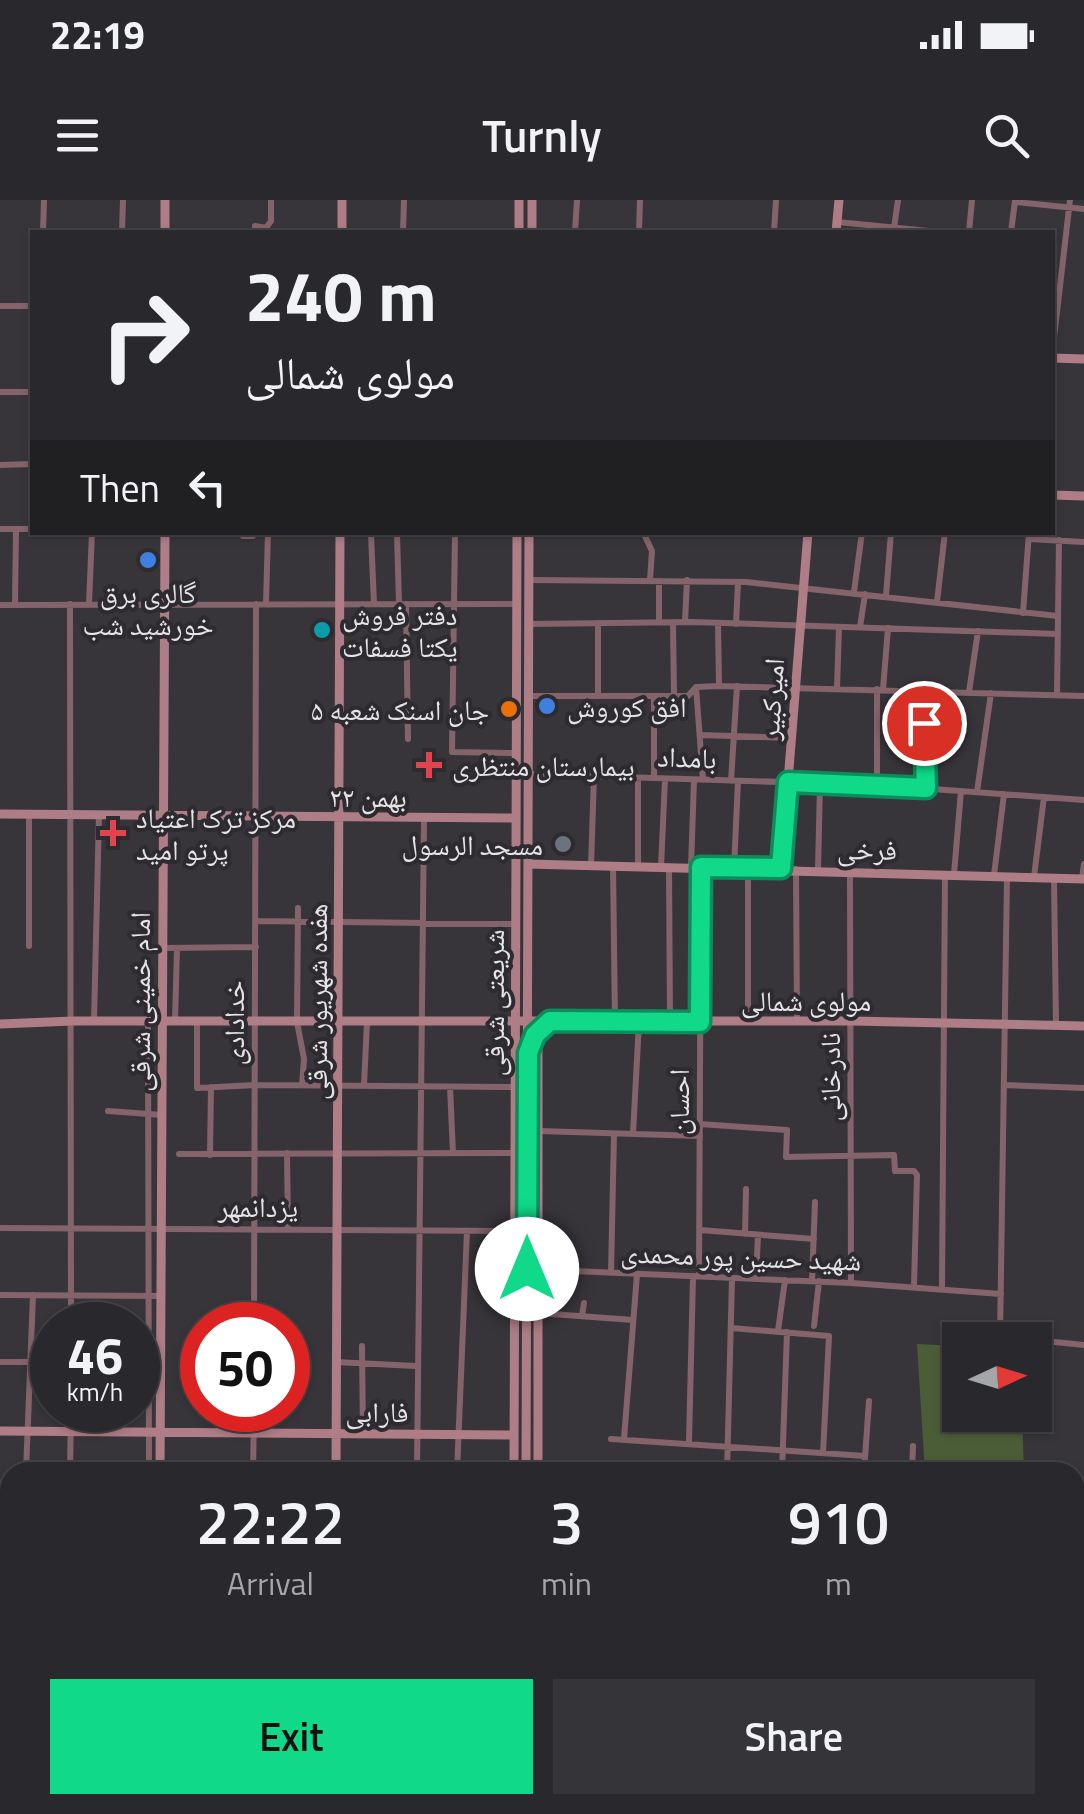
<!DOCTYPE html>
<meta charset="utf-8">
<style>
:root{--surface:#29282c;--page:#353438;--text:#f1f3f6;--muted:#a5a6a9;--line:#454448;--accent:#10d98a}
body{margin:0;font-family:"Titillium Web","Noto Naskh Arabic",sans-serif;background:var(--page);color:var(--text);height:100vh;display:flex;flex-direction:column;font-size:38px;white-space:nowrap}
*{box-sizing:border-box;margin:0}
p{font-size:32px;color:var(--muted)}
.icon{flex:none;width:55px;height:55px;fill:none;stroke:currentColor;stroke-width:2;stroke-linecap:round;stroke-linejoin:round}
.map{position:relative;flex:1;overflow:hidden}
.sheet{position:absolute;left:0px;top:1262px;width:1085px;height:352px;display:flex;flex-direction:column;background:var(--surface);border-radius:30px 30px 0 0;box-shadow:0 2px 8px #0004,0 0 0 2px var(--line)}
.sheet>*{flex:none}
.top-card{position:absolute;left:30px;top:30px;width:1025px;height:305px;border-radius:0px;box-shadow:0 2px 8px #0004,0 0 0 2px var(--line);background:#29282c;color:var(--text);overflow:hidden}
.needle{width:65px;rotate:86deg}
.tools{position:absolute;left:942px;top:1122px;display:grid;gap:20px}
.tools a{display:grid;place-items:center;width:110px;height:110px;border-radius:0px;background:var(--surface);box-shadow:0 2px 8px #0004,0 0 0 2px var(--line);font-size:50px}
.speed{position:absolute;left:30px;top:1102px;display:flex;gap:20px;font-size:50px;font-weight:700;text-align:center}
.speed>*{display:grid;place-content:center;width:130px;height:130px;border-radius:50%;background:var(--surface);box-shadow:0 2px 8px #0004,0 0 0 2px var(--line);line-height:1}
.speed small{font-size:25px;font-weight:400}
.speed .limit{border:15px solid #d22;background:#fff;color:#111}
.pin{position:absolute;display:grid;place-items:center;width:85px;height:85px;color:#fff;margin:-42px;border:5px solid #fff;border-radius:50%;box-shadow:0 2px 10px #0007}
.me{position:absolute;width:110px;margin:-55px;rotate:0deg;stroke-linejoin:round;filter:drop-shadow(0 0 8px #0008)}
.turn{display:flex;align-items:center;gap:35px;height:210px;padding:0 50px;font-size:45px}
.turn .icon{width:130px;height:130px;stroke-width:2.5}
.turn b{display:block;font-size:70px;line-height:85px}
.then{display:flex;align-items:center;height:95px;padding:0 50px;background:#0003;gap:20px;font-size:38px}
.eta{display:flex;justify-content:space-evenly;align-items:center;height:170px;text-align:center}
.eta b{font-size:60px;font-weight:600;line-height:70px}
.primary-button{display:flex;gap:20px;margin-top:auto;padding:20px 50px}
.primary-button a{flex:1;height:115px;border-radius:0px;background:var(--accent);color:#111;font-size:40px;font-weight:600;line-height:115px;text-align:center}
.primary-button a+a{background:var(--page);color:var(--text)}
.status{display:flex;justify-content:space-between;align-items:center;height:70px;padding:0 50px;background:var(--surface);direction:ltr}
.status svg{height:28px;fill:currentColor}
header{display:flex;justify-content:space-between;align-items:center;height:130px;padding:0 50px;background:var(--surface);font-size:45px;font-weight:600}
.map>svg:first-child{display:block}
</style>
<div class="status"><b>22:19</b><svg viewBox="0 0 49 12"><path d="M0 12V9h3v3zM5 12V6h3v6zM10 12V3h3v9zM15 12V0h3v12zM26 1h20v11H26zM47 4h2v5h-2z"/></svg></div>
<header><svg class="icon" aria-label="menu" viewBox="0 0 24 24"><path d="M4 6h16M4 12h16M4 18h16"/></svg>Turnly<svg class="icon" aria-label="search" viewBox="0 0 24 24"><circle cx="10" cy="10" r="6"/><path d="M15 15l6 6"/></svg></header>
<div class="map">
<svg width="1084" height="1614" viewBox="0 0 1084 1614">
<rect width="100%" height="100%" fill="#37353a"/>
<path fill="#4b5d36" d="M 917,1144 L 960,1146 L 960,1215 L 1022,1215 L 1024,1272 L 925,1272 Z
M 1075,1294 L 1084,1295 L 1084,1434 L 1075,1432 Z"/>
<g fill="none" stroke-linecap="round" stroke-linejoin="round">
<path stroke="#84646a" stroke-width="6" d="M 1015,2 L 1084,9
M 837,22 L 939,32
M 894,28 L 898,0
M 43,32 L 44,0
M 122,32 L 123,0
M 255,32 L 255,26 L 266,28 L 271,21 L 271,0
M 403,32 L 404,0
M 575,32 L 577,0
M 639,32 L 640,0
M 774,32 L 776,0
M 969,32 L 972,0
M 1011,32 L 1015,1
M 0,106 L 32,106
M 1052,155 L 1070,0
M 0,192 L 32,192
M 0,265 L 32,264
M 0,329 L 32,329
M 313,332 L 455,333 L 452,552 L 515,553
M 643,332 L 652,351 L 650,380
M 371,334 L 374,404
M 397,334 L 399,404
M 243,336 L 253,336 L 253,332
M 1029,339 L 1084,342
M 529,380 L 746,382 L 1058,416
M 854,392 L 862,332
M 886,396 L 891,332
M 937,402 L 945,332
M 15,404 L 16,329
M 70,404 L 71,1125
M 89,404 L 92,332
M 266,404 L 268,332
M 406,404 L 408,539
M 0,405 L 517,404
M 1023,413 L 1029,332
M 659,422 L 659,381
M 685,422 L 687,380
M 673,423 L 674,496
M 718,423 L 719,486
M 529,424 L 692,422 L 1058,434
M 736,424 L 738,382
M 860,427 L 865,394
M 696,487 L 703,580
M 837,488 L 839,427
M 883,489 L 888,428
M 923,491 L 926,588
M 969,492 L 978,431
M 1057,495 L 1059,340
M 528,496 L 688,496 L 696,487 L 719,486 L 1084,496
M 598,496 L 598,423
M 654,496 L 654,578
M 700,535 L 791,538
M 528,574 L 877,585 L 1084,600
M 731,581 L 737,486
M 877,585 L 877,489
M 977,592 L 991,493
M 29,614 L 29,746
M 591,666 L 594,576
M 613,666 L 615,821
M 638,667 L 638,578
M 661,667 L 665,579
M 669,667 L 670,821
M 691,667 L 694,580
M 734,668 L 738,581
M 748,668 L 748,821
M 796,669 L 797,820
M 818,670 L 820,583
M 850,671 L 851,1083
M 954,674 L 961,591
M 994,675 L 1004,594
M 1007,677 L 1000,1137 L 1030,1140
M 1034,677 L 1044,597
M 1054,678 L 1056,825
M 1082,679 L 1084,664
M 298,708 L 297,822 L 304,859 L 302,885
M 256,721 L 516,724
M 163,748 L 256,747
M 94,821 L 99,615
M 175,821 L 177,748
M 148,822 L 149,1272
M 197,822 L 197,888 L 256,885 L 515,887
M 364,885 L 367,822
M 1005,885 L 1084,888
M 450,887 L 453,953
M 108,911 L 162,915
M 700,924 L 787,930 L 786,957 L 894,955 L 895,971 L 914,971 L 917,975 L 914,1086
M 539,931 L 700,936
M 633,934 L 639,822
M 287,953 L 288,1029
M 179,954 L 515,953
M 210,955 L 211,887
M 0,1028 L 515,1031
M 700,1030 L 814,1039
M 745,1034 L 746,989
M 527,1069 L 851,1083 L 1001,1094
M 611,1073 L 614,934
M 699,1076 L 701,668
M 756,1079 L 758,1035
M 812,1081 L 815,1002
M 942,1088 L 945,674
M 0,1095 L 161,1096
M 538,1113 L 633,1120
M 582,1116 L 584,1103
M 254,1125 L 256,404
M 814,1126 L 819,1081
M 731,1128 L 829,1136 L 823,1253
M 778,1131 L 785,1080
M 1035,1140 L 1084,1145
M 362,1146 L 363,1234
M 0,1162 L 52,1162
M 335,1162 L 416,1166
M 611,1239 L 865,1256
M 624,1239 L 637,1074
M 689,1242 L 693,1076
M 26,1272 L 33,1095
M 70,1272 L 71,1210
M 253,1272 L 254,1210
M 417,1272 L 424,619
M 457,1272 L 467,1031
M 727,1272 L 732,1078
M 782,1272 L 787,1132
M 864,1272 L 869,1201
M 912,1272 L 913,1246
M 0,1303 L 10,1303
M 0,1368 L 10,1368
M 1075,1444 L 1084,1444
M 1075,1492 L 1084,1493
M 0,1512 L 10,1512
M 0,1575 L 10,1575
M 1080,1575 L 1084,1518
M 21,1605 L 21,1614
M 672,1605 L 672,1614
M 66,1614 L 67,1605
M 113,1614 L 114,1605
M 144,1614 L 145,1605
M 248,1614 L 249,1605
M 280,1614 L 280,1605
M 355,1614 L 356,1605
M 418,1614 L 418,1605
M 450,1614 L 450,1605
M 594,1614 L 595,1605
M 780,1614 L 780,1605
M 846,1614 L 847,1605
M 880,1614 L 881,1605
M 925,1614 L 926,1605
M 956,1614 L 956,1605
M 990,1614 L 990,1605"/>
<path stroke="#af7d86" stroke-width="9" d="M 519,0 L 519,32
M 165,32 L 165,0
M 342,32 L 342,0
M 532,32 L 532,0
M 836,32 L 839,0
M 1052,158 L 1084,159
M 1052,295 L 1084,296
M 0,614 L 515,618
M 528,664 L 1084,679
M 781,669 L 808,332
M 0,824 L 73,821 L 851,821 L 1084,826
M 538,849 L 538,1272
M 0,1231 L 514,1235
M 160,1272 L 165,332
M 336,1272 L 340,332
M 514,1272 L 517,332
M 526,1272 L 529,332
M 0,1443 L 10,1443
M 513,1605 L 513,1614
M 159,1614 L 159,1605
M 336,1614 L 336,1605
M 526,1614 L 526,1605
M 538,1614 L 538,1605"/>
</g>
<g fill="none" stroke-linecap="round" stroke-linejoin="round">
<defs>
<path id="route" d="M 527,1069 L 528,853 L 535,835 L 550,821 L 700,822 L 701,667 L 781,668 L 788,582 L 926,588 L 924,523"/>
</defs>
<use href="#route" stroke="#0a8d5a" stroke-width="25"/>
<use href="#route" stroke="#10d98a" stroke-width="18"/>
</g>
<g fill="#3f7fe0" stroke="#2d2b30" stroke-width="4">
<circle cx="148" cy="360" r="10"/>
<circle cx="547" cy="506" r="10"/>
</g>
<circle fill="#0f9aa8" stroke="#2d2b30" stroke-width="4" cx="322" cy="430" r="10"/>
<circle fill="#e8710a" stroke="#2d2b30" stroke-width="4" cx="509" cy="509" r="10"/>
<g fill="#e0444e" stroke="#2d2b30" stroke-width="4">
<path d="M424 550h10v10h10v10h-10v10h-10v-10h-10v-10h10z"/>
<path d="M108 618h10v10h10v10h-10v10h-10v-10h-10v-10h10z"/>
</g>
<circle fill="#6b7280" stroke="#2d2b30" stroke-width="4" cx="563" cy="644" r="10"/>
<g text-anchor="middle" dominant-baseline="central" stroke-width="8" stroke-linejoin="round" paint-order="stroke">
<g font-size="28" fill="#e4e3e6" stroke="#2d2b30" text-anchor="start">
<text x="148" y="392" text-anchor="middle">گالری برق<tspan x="148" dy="32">خورشید شب</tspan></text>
<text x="342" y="414">دفتر فروش<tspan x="342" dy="32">یکتا فسفات</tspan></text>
<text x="567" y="506">افق کوروش</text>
<text x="489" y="509" text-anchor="end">جان اسنک شعبه ۵</text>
<text x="452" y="565">بیمارستان منتظری</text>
<text x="136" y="617">مرکز ترک اعتیاد<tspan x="136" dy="32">پرتو امید</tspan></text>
<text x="543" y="644" text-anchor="end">مسجد الرسول</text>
</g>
<g font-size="28" fill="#e4e3e6" stroke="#2d2b30">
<text transform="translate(771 499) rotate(-86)">امیرکبیر</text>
<text transform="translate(687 557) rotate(2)">بامداد</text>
<text x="368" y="596">۲۲ بهمن</text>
<text transform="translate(867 649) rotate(1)">فرخی</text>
<text x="806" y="800">مولوی شمالی</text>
<text transform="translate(139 802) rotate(-90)">امام خمینی شرقی</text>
<text transform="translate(316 802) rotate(-90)">هفده شهریور شرقی</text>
<text transform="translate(493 803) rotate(-90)">شریعتی شرقی</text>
<text transform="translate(233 823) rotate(-90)">خدادادی</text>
<text transform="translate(829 877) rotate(-90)">نادرخانی</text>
<text transform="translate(678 902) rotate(-90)">احسان</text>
<text x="258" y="1006">یزدانمهر</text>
<text transform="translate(741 1056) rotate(2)">شهید حسین پور محمدی</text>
<text x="377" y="1211">فارابی</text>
</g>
</g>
</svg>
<div class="tools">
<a><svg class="needle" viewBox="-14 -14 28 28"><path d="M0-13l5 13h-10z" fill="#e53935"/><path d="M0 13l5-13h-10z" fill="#a5a6a9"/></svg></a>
</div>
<div class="speed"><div>46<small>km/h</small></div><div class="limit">50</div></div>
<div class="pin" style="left:924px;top:523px;background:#d93025"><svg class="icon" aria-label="arrive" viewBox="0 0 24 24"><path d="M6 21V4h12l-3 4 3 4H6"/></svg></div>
<svg class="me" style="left:527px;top:1069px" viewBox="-20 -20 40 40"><circle r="19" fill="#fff"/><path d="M0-13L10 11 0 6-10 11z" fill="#10d98a"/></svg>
<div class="top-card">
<div class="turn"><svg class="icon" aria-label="right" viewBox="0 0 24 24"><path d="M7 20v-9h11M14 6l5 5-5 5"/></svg><div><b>240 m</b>مولوی شمالی</div></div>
<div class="then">Then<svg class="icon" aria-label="left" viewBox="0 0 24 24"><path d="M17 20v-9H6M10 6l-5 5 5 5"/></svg></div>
</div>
<section class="sheet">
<div class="eta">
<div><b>22:22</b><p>Arrival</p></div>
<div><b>3</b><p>min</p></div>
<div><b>910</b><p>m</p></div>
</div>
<div class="primary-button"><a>Exit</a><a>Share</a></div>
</section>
</div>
